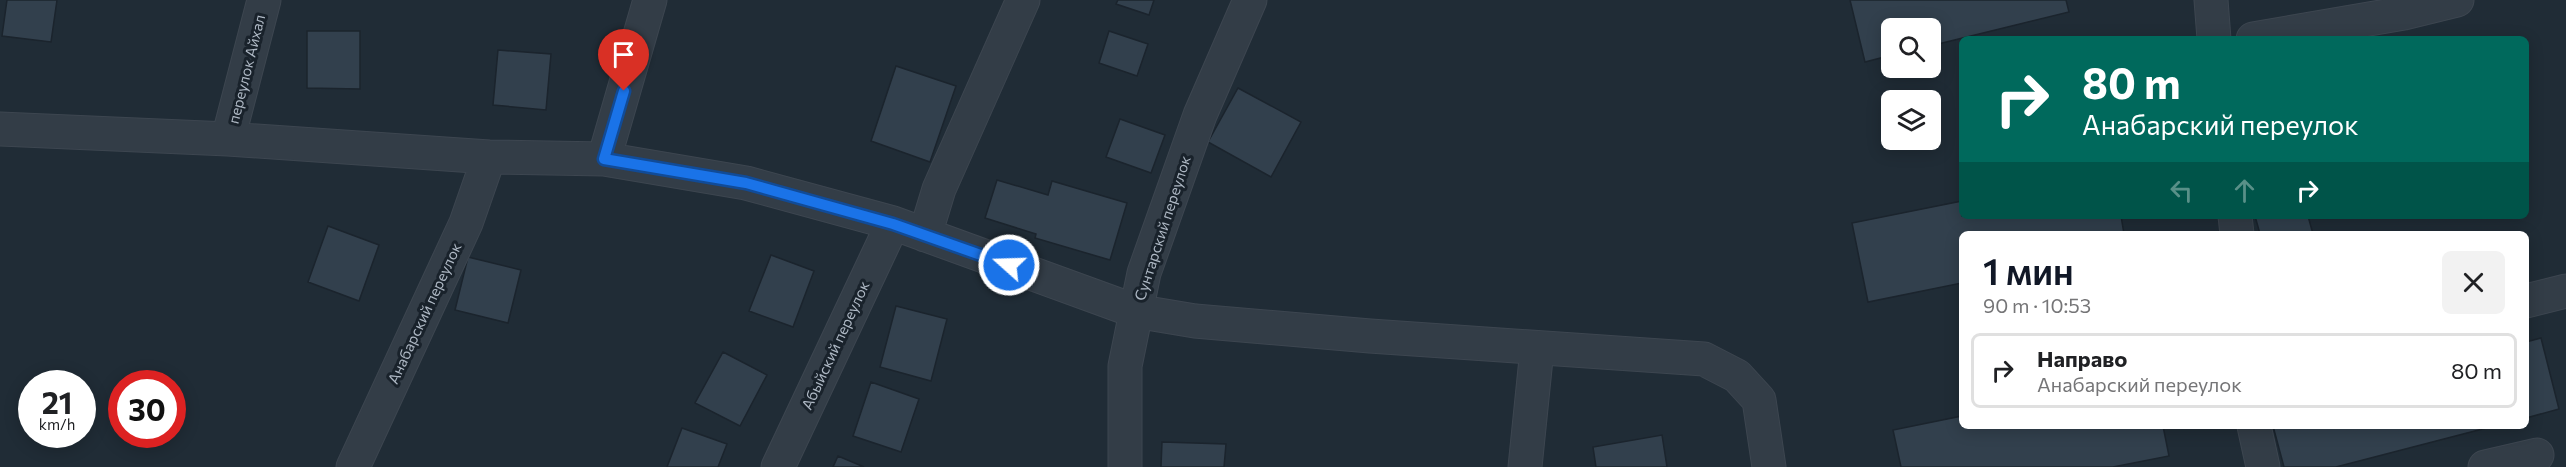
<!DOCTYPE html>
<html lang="ru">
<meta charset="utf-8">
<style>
:root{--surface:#fff;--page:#f2f2f2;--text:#202124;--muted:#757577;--line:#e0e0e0;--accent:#111827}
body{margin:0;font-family:Commissioner,sans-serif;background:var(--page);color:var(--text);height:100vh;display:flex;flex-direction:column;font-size:22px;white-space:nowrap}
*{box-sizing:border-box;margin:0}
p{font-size:20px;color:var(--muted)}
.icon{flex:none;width:33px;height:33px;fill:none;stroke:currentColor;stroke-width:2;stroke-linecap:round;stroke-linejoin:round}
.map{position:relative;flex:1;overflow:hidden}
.drawer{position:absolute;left:1959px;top:231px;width:570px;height:198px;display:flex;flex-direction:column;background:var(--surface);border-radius:9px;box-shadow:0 3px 15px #0003}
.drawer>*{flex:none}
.top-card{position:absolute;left:1959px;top:36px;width:570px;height:183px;border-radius:9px;box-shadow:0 3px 15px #0003;background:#00695c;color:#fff;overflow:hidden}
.fabs{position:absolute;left:1881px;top:18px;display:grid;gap:12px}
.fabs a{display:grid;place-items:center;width:60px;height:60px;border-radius:9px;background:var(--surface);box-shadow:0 3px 15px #0003;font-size:30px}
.speed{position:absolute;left:18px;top:370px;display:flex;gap:12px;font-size:30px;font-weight:700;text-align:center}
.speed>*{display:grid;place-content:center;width:78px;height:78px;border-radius:50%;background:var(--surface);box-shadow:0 3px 15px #0003;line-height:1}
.speed small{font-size:15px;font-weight:400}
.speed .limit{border:9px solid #d22;background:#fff;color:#111}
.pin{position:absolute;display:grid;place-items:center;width:51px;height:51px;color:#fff;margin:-62px -26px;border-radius:50% 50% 50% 0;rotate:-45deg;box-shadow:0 0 6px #0007}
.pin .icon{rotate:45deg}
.me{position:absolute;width:66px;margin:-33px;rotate:290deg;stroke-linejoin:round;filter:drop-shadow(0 0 4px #0008)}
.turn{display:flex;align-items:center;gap:21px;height:126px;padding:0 24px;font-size:27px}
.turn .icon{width:78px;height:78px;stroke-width:2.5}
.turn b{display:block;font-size:42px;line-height:51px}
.lanes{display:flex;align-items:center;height:57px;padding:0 24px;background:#0003;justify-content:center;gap:30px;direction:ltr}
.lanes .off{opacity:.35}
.round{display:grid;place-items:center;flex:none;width:63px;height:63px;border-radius:9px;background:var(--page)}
.head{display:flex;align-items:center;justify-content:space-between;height:102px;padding:0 24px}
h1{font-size:36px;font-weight:600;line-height:45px;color:var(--accent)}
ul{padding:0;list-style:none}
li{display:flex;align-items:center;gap:18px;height:75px;margin:0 12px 9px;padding:0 12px;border:3px solid var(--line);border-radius:9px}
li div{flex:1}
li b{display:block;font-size:22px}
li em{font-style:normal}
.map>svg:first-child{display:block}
</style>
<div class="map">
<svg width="2566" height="467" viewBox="0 0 2566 467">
<rect width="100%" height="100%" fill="#202c36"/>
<path fill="#32404d" stroke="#1b242d" stroke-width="1.5" d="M 7,0 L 57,0 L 51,42 L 2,36 Z
M 1118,0 L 1154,0 L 1149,15 L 1116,4 Z
M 1850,0 L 2066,0 L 2069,12 L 1930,46 L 1930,28 L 1892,28 L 1892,55 L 1865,62 Z
M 307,31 L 360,31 L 360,89 L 307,88 Z
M 1109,31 L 1148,44 L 1137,76 L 1099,63 Z
M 498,50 L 551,54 L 546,110 L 493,105 Z
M 896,66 L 956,86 L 930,162 L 871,141 Z
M 1238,88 L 1301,122 L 1271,177 L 1208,142 Z
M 1120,119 L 1165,135 L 1151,173 L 1106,157 Z
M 997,180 L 1048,195 L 1052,181 L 1127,203 L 1110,260 L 1035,238 L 1036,234 L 985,218 Z
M 1962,201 L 1962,216 L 2121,216 L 2124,234 L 1962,234 L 1962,283 L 1868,302 L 1852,223 Z
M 2255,216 L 2308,216 L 2313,234 L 2260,234 Z
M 328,226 L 379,245 L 359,301 L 308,282 Z
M 771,255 L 814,271 L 793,327 L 749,311 Z
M 468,257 L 521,270 L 508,323 L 455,310 Z
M 896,306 L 947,319 L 931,381 L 880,367 Z
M 2541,338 L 2559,409 L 2526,418 L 2526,342 Z
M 723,352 L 767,375 L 740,426 L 695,403 Z
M 871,382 L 919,399 L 901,452 L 853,436 Z
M 1962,416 L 1962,426 L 2163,426 L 2169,456 L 2113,467 L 1901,467 L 1893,430 Z
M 2273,426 L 2494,426 L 2336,467 L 2284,467 Z
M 682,428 L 727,444 L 718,467 L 667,467 Z
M 1662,435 L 1667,467 L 1596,467 L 1593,447 Z
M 1162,442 L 1226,444 L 1224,467 L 1161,467 Z
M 838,456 L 864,467 L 833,467 Z"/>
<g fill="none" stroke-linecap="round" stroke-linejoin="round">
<defs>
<path id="minor" d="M 2211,0 L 2214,39
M 2253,39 L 2404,13 L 2457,0
M 0,129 L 228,139 L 489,157 L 604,159 L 746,183 L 893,223 L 1135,311 L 1195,321 L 1370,336 L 1704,359 L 1737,376 L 1759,400 L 1769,467
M 228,139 L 264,0
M 604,159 L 650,0
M 2235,216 L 2237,234
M 925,235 L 939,189 L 1023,0
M 2526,301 L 2566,291
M 2254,426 L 2263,467
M 353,467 L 466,223 L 489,157
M 778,467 L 893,223
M 1125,467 L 1125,366 L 1144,273 L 1200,115 L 1250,0
M 1525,467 L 1537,349
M 2485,467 L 2537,455"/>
</defs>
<use href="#minor" stroke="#3d4650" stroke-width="35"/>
<use href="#minor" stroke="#333d47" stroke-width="33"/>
</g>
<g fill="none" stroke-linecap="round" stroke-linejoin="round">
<defs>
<path id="route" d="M 624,91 L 604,159 L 746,183 L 893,224 L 1009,265"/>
</defs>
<use href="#route" stroke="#114b97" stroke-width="15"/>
<use href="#route" stroke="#1a73e8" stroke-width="10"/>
</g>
<g text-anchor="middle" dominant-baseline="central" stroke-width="6" stroke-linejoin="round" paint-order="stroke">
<g font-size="15" fill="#aeb8c4" stroke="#19222b">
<text transform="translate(246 69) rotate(-76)">переулок Айхал</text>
<text transform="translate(1162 228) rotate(-72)">Сунтарский переулок</text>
<text transform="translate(424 313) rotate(-65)">Анабарский переулок</text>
<text transform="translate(835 345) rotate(-65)">Абыйский переулок</text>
</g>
</g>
</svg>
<div class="fabs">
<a><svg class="icon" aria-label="search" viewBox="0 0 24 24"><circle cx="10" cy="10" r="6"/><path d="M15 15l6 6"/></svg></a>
<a><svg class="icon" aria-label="layers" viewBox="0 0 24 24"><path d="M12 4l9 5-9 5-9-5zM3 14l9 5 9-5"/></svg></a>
</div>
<div class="speed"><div>21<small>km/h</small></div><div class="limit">30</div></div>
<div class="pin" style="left:624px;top:91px;background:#d93025"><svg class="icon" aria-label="arrive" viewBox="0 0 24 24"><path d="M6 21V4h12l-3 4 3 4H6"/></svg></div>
<svg class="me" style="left:1009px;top:265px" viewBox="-20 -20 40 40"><circle r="17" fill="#1a73e8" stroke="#fff" stroke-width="3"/><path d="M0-11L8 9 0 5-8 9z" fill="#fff"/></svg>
<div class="top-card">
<div class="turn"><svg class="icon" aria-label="right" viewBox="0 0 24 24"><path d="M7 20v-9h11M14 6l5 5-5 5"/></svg><div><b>80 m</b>Анабарский переулок</div></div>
<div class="lanes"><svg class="icon off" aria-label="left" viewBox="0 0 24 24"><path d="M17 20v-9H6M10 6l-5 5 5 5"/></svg><svg class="icon off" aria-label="ahead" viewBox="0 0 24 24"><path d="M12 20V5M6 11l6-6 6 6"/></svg><svg class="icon" aria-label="right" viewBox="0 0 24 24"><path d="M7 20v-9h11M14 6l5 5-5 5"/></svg></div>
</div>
<section class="drawer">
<div class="head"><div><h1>1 мин</h1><p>90 m · 10:53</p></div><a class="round"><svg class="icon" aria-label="close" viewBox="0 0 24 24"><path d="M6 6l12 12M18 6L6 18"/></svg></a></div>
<ul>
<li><svg class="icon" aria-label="right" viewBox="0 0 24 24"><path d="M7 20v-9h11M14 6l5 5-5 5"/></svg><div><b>Направо</b><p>Анабарский переулок</p></div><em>80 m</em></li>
</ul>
</section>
</div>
